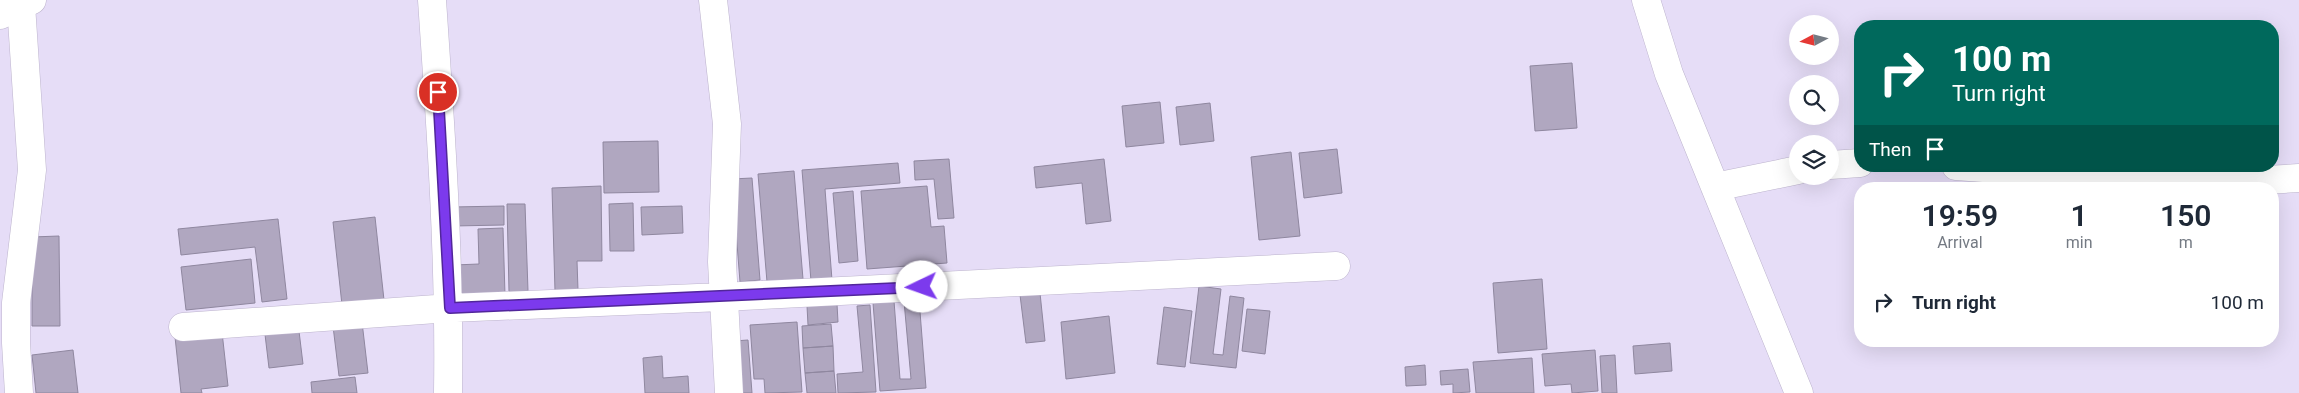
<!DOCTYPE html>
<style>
:root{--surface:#fff;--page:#f2f2f3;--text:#1f2937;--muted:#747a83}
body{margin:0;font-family:Roboto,sans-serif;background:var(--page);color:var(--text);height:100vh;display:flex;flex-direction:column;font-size:19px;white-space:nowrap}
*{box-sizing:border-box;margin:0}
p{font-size:16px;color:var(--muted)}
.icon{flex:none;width:28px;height:28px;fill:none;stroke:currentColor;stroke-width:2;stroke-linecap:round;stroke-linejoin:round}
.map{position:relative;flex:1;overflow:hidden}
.drawer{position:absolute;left:1854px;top:182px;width:425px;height:165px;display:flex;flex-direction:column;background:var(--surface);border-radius:20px;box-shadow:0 5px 20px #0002}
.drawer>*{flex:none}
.banner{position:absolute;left:1854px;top:20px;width:425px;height:152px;border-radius:20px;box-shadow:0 5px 20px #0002;background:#00695c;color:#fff;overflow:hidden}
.needle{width:32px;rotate:263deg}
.buttons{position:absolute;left:1789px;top:15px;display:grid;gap:10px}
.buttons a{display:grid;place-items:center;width:50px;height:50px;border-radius:50%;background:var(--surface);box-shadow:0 5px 20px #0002;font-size:25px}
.pin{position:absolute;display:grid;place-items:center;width:42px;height:42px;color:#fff;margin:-21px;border:2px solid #fff;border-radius:50%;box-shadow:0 1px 5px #0007}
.me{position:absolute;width:55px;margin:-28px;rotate:267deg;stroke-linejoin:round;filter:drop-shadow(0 0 4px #0008)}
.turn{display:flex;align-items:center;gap:18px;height:105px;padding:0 15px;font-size:22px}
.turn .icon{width:65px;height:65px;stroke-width:2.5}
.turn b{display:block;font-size:35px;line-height:42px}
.then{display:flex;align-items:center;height:48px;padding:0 15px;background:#0003;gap:10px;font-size:19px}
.eta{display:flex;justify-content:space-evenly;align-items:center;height:85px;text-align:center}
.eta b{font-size:30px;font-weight:600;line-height:35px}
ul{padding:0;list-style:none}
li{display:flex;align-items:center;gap:15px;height:70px;padding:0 15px}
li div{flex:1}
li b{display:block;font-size:19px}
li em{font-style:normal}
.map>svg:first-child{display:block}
</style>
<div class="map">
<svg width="2299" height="393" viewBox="0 0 2299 393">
<rect width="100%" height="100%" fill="#e6ddf7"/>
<path fill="#b0a7c0" stroke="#8f879f" d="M 1572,63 L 1577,128 L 1535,131 L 1530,66 Z
M 1160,102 L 1164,143 L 1126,147 L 1122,106 Z
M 1210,103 L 1214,141 L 1180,145 L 1176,107 Z
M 658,141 L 659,192 L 604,193 L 603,142 Z
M 1337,149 L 1342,193 L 1304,198 L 1299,153 Z
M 1291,152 L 1300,236 L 1259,240 L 1251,157 Z
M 949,159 L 954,218 L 938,219 L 934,179 L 915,180 L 914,161 Z
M 1104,159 L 1111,221 L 1086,224 L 1082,183 L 1036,188 L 1034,167 Z
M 898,163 L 900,183 L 825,189 L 832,280 L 811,281 L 802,170 Z
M 794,171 L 803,279 L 767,282 L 758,174 Z
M 752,178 L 760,280 L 740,282 L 732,179 Z
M 601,186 L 602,261 L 577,261 L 578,290 L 555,291 L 552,188 Z
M 927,186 L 931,227 L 944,226 L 947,263 L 867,269 L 861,191 Z
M 853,191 L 858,261 L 839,263 L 833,193 Z
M 633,203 L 634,251 L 610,251 L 609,204 Z
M 507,204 L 525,204 L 528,291 L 509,292 Z
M 504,206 L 504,225 L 453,226 L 452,207 Z
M 682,206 L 683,233 L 642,235 L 641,207 Z
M 375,217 L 384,300 L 342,305 L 333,222 Z
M 278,219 L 287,299 L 262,302 L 255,247 L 181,255 L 178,229 Z
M 503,228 L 505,295 L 455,296 L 454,265 L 479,264 L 478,229 Z
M 59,236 L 60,326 L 32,326 L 32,237 Z
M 251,259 L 255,303 L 186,310 L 181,267 Z
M 1542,279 L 1547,349 L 1498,353 L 1493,283 Z
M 1199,286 L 1221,289 L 1213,354 L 1223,355 L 1230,296 L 1244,298 L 1236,368 L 1190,363 Z
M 1040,293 L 1045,341 L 1026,343 L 1020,295 Z
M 919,299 L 926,388 L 880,391 L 873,303 L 894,301 L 900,379 L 911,379 L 904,301 Z
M 837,304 L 838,322 L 808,325 L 807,306 Z
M 870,305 L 876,392 L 838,393 L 837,374 L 863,372 L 857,306 Z
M 1164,307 L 1192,311 L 1185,367 L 1157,364 Z
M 1247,309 L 1270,311 L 1265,354 L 1242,351 Z
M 1109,316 L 1115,373 L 1066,379 L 1061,322 Z
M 362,322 L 368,373 L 339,376 L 333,326 Z
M 797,322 L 802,392 L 765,393 L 764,379 L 754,379 L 750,325 Z
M 298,323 L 303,364 L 269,368 L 264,326 Z
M 831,324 L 833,346 L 803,348 L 802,326 Z
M 222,332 L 228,386 L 201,389 L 202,393 L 181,393 L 175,337 Z
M 748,340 L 752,393 L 738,393 L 734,341 Z
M 1670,343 L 1672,371 L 1635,374 L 1633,346 Z
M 833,346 L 834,371 L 805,373 L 803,348 Z
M 73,350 L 78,393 L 36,393 L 32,355 Z
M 1595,350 L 1598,391 L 1572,393 L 1571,384 L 1545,386 L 1542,354 Z
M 1615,355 L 1617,393 L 1602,393 L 1600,356 Z
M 662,356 L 663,378 L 688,376 L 689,393 L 645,393 L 643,358 Z
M 1532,358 L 1534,393 L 1476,393 L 1473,362 Z
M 1425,365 L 1426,385 L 1406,386 L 1405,367 Z
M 1468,369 L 1470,392 L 1453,393 L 1453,384 L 1441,385 L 1440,371 Z
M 834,371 L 836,393 L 807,393 L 805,373 Z
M 355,377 L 357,393 L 312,393 L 311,382 Z"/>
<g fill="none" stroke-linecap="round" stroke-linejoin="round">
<defs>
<path id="minor" d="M 432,0 C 441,131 450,262 448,393
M 713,0 L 727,124 L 722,262 L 729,393
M 1646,0 L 1669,74 L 1799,393
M 1830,165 L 1860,163
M 1956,166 L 2199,184 L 2299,178
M 1715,187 L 1798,170
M 183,327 L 450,308 L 722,297 L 1336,266
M 19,393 L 16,343 L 16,303 L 32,170 L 21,5"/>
<path id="tertiary" d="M 0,15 L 32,0"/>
</defs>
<use href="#minor" stroke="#bdb4cd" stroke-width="29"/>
<use href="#tertiary" stroke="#bdb4cd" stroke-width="29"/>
<use href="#minor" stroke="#fff" stroke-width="28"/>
<use href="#tertiary" stroke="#fff" stroke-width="28"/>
</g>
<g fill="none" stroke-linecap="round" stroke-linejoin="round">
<defs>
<path id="route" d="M 438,92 L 450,308 L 922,287"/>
</defs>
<use href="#route" stroke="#51269a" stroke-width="12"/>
<use href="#route" stroke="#7c3aed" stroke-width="9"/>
</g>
</svg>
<div class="buttons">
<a><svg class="needle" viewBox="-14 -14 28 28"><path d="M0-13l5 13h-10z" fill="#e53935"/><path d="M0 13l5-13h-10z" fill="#747a83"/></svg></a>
<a><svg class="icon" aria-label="search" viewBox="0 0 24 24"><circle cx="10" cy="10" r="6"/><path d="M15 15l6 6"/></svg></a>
<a><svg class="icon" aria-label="layers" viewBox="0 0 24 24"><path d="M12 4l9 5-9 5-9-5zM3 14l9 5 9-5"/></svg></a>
</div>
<div class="pin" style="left:438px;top:92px;background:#d93025"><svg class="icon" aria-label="arrive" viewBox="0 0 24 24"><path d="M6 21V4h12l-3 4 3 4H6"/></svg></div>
<svg class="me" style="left:922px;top:287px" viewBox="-20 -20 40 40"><circle r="19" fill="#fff"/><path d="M0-13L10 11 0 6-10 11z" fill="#7c3aed"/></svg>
<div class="banner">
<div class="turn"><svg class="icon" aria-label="right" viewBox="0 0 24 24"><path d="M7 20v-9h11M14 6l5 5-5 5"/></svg><div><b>100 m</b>Turn right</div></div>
<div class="then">Then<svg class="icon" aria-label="arrive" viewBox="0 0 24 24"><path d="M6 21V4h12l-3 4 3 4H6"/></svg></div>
</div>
<section class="drawer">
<div class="eta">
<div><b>19:59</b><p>Arrival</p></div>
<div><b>1</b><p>min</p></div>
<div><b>150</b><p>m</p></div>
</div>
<ul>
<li><svg class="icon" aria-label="right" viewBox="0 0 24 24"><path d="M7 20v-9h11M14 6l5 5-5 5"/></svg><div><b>Turn right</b></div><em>100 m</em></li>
</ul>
</section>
</div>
